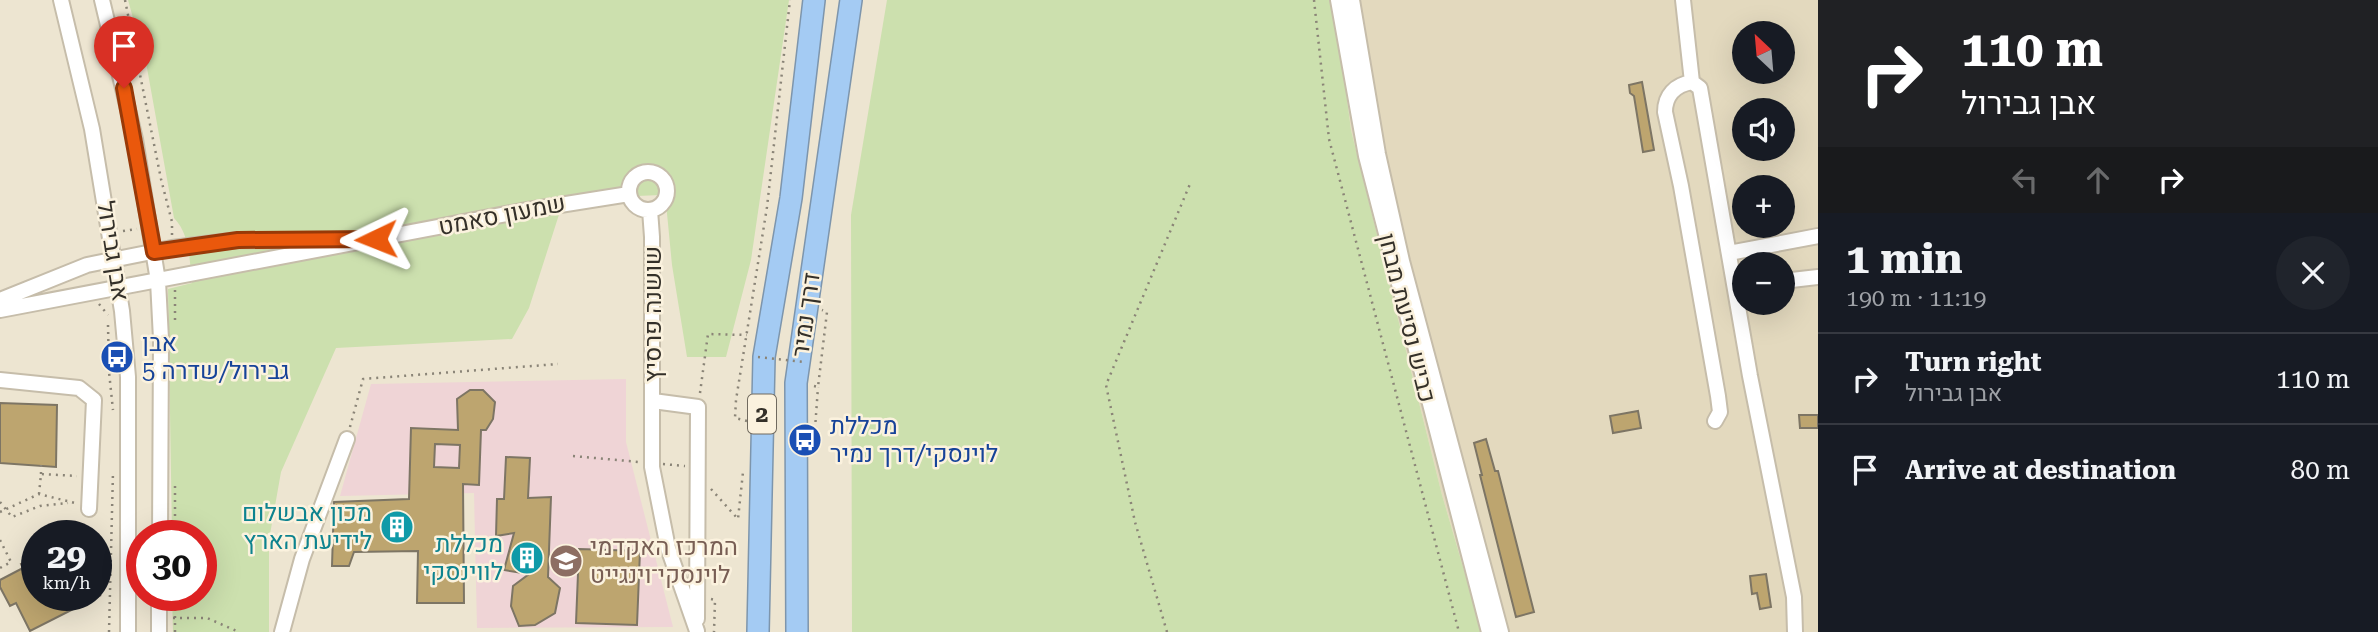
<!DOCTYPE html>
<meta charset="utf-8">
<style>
:root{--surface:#171b24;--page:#20242c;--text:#f1f3f6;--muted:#9ea1a6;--line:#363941}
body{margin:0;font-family:"Roboto Serif",Heebo,serif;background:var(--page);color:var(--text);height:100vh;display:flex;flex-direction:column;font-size:26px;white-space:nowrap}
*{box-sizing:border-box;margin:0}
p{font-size:23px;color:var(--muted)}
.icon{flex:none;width:38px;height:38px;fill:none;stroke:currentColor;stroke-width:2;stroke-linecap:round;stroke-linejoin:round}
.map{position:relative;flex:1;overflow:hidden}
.panel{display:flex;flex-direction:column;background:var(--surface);width:560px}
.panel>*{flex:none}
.guide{background:#202124;color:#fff;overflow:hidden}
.needle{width:46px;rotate:334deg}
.fabs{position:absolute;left:1732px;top:21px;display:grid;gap:14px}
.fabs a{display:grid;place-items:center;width:63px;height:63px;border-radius:50%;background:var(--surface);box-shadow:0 7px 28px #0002;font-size:35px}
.speed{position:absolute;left:21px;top:520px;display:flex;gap:14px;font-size:35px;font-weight:700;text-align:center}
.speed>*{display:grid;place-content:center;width:91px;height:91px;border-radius:50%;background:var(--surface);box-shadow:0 7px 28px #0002;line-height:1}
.speed small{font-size:18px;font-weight:400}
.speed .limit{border:10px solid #d22;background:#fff;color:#111}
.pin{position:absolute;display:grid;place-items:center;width:60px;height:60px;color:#fff;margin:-72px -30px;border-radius:50% 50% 50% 0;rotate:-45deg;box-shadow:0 0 7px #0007}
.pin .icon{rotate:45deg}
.me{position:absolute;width:77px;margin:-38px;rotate:268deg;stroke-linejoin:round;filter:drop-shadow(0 0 5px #0008)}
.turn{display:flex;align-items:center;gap:24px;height:147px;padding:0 28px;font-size:32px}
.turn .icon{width:91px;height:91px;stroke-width:2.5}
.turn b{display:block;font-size:49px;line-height:60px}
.lanes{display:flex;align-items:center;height:66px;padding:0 28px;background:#0003;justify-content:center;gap:35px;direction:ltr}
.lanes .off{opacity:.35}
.round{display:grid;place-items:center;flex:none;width:74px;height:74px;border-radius:37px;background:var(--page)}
.overview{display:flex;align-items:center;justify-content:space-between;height:119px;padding:0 28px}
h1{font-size:42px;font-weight:700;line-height:52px}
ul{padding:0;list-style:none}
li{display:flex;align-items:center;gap:21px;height:91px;padding:0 28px;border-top:2px solid var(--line)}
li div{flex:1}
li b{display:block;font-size:26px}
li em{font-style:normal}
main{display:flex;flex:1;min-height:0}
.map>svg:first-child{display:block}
</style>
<main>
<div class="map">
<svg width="1818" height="632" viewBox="0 0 1818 632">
<rect width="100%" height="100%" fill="#ede5d1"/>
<path fill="#e3d9be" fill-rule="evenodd" d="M 1334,0 L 1818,0 L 1818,632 L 1482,632 L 1442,495 L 1351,130 ZM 1745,33 L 1783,33 L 1783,72 L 1745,72 ZM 1745,110 L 1783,110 L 1783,149 L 1745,149 ZM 1745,187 L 1783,187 L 1783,226 L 1745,226 ZM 1745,264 L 1783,264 L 1783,303 L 1745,303 Z"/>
<path fill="#efd4d6" d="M 626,379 L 626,442 L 673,627 L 477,628 L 474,493 L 340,496 L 371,384 Z"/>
<path fill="#cce0ae" d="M 128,0 L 789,0 L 751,260 L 726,357 L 687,357 L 672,265 L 666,203 L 661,195 L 564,199 L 529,308 L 512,339 L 336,348 L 281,472 L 269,540 L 269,632 L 173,632 L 172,595 L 201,595 L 201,536 L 172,535 L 168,289 L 192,283 C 189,260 191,236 174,218 L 147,68 Z
M 887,0 L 1334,0 L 1351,130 L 1442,495 L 1482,632 L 852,632 L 851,215 Z"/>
<path fill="#bda56f" stroke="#7d7564" stroke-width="2" fill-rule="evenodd" d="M 1642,82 L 1654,150 L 1643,152 L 1634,96 L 1630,93 L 1629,85 Z
M 470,390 L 483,390 L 495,402 L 493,419 L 486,430 L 481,430 L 479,485 L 463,484 L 464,603 L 417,603 L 418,551 L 354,552 L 349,566 L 332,566 L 334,502 L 409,499 L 411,428 L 458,430 L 457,399 ZM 435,444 L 460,445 L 459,468 L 434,467 Z
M 0,403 L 57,405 L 56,467 L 0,463 Z
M 1638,411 L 1641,428 L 1613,433 L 1610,416 Z
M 1799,415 L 1818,415 L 1818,428 L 1800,428 Z
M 1486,439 L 1495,471 L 1498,471 L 1534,612 L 1516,617 L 1480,475 L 1482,475 L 1474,443 Z
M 506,457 L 530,458 L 528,498 L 551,497 L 548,577 L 560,588 L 555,613 L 535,625 L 519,626 L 511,606 L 513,586 L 529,574 L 504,570 L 514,533 L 496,536 L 497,499 L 504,499 Z
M 579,549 L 640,551 L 637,625 L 576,623 Z
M 37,556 L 37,595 L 101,595 L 30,631 L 16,603 L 10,606 L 0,587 L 0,580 L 23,568 L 21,564 Z
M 1766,574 L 1771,607 L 1760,609 L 1757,593 L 1752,594 L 1750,576 Z"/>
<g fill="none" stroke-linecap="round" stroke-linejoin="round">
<defs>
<path id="minor" d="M 61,0 L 92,129 L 122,311 L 128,377 L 128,632
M 102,0 L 135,139 L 158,281 L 161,339 L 160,536
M 1338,0 L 1366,156 L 1489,632
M 1352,0 L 1378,154 L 1402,261 L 1501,632
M 1683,0 L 1692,82 L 1700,88 L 1750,376 L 1794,597 L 1795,632
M 1692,82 C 1675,85 1665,95 1665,112 L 1681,186 L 1718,396 L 1720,412 L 1715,421
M629 191a19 19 0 1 1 38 0a19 19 0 1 1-38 0Z
M 650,210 L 652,237 L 652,467 L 668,548 L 697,631
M 1729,253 L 1818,236
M 1783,281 L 1818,277
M 0,300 L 87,265 L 172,248 L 238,240 L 336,241
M 0,310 L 522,211 L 629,194
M 0,380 L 79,388 L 94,400 L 89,509
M 653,401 L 698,407 L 697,619
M 159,632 L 159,595
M 282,632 L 302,559 L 347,439"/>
<path id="highway" d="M 758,632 L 764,357 L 791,198 L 814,0
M 797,632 L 796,383 L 851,0"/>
</defs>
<use href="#minor" stroke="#c6bdaa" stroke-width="18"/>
<use href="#highway" stroke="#7d95ac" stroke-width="24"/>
<path stroke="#8a8477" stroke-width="2.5" stroke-dasharray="2 5" stroke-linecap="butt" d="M 125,0 L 161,179 L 172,222 L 172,235
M 1314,0 L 1329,139 L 1459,632
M 123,231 L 137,229
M 175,290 L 175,322
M 99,304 L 108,315
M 108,325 L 109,372 L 113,410
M 814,386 L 818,387 L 827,312 L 822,310
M 700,393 L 708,334 L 747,335
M 747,421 L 735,418 L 736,400 L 767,207 L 790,0
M 350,427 L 363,379 L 558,364
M 815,429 L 818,387
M 573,456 L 639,462
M 663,464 L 685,466
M 41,474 L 41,465
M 175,486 L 175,536
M 711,489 L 738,519 L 743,472
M 39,494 L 41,474 L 77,476
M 0,502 L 12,517 L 40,506 L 68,503
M 0,512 L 39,494 L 75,503
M 0,540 L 11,562 L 0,568
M 711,599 L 715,600 L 714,632
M 173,618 L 207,618 L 239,632
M 109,632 L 113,472
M 175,632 L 175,595
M 1167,632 L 1135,522 L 1106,385 L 1190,184"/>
<use href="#minor" stroke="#fff" stroke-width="14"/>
<use href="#highway" stroke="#a4cbf3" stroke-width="21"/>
<path stroke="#8a8477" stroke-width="2.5" stroke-dasharray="2 5" stroke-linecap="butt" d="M 758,357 L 805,362"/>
</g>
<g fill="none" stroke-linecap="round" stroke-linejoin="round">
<defs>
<path id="route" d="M 124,88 L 154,252 L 238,240 L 376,239"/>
</defs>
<use href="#route" stroke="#983908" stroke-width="18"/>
<use href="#route" stroke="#ea580c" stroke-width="12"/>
</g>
<defs>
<symbol id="bus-disc" viewBox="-11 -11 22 22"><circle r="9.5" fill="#1a4fb4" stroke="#fbf2de"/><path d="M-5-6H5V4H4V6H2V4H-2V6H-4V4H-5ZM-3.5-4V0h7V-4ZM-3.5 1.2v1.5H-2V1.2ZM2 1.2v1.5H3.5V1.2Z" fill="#fff"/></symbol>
<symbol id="building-disc" viewBox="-11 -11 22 22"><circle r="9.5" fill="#0f9aa8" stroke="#fbf2de"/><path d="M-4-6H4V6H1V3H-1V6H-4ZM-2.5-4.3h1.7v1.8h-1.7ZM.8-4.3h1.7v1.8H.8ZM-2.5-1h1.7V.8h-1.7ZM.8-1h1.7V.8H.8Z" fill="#fff"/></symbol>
<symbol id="university-disc" viewBox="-11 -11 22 22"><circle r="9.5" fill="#8d6e63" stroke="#fbf2de"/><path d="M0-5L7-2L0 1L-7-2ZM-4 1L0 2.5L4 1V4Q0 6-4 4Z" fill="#fff"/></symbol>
</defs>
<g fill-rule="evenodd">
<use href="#bus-disc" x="98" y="338" width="38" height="38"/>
<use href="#bus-disc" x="786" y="421" width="38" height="38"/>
<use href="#building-disc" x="378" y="508" width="38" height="38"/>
<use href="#building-disc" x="508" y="539" width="38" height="38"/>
<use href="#university-disc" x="547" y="542" width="38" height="38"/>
</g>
<g text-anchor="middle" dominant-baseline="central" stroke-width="5" stroke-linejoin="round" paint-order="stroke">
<rect fill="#fbf2de" stroke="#706a5f" stroke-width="2" x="748" y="394.5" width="28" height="39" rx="5"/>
<g font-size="23" font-weight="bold" fill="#343029">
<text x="762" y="414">2</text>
</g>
<g font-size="24" fill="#343029" stroke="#fbf2de">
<text transform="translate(502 215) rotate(-11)">שמעון סאמט</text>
<text transform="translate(113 251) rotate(81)">אבן גבירול</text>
<text transform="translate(653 314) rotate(-90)">שושנה פרסיץ</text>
<text transform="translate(806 315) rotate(-82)">דרך נמיר</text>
<text transform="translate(1407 318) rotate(76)">כביש נסיעת מבחן</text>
</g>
<g font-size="24" fill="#164399" stroke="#fbf2de" text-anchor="start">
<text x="142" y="343">אבן<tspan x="142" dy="28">גבירול/שדרה 5</tspan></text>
<text x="830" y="426">מכללת<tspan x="830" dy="28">לוינסקי/דרך נמיר</tspan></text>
</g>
<g font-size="24" fill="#0d838f" stroke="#fbf2de" text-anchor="end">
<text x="372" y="513">מכון אבשלום<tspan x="372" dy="28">לידיעת הארץ</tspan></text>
<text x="503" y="544">מכללת<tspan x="503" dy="28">לווינסקי</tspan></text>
</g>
<g font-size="24" fill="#785e54" stroke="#fbf2de" text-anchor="start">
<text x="590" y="547">המרכז האקדמי<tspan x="590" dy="28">לוינסקי־וינגייט</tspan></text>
</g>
</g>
</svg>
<div class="fabs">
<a><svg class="needle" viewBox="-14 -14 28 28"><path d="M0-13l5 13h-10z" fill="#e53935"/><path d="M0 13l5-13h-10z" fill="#9ea1a6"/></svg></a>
<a><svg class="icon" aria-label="sound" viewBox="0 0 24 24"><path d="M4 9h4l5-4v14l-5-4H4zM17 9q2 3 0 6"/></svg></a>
<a>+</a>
<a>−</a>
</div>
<div class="speed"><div>29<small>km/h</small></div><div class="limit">30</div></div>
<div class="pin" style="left:124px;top:88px;background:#d93025"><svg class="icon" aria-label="arrive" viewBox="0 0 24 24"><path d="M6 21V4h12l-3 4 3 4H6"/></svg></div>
<svg class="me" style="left:376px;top:239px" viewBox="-20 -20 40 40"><path d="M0-17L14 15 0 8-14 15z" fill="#ea580c" stroke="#fff" stroke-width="4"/></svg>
</div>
<section class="panel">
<div class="guide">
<div class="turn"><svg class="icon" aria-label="right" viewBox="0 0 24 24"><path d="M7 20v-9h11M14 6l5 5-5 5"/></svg><div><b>110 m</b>אבן גבירול</div></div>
<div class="lanes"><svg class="icon off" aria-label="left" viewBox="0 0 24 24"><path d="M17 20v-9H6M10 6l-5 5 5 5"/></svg><svg class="icon off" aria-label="ahead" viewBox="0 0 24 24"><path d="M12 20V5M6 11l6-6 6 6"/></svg><svg class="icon" aria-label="right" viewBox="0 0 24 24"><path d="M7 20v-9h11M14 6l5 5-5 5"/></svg></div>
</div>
<div class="overview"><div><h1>1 min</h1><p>190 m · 11:19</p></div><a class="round"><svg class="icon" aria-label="close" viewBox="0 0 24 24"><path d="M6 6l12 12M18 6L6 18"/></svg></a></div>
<ul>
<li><svg class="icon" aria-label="right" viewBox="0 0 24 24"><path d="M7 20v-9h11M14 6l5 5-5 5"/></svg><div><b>Turn right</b><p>אבן גבירול</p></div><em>110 m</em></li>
<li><svg class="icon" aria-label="arrive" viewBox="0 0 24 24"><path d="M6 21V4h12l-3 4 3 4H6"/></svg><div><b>Arrive at destination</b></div><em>80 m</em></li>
</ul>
</section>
</main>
